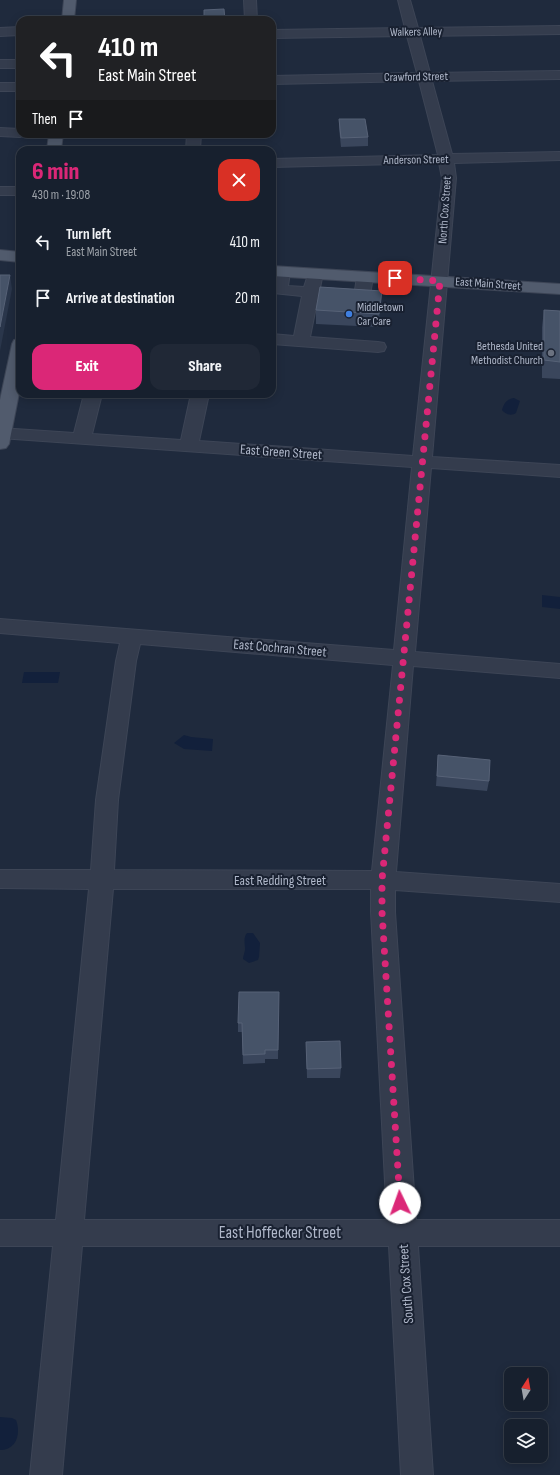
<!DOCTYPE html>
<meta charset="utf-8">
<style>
:root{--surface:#17202e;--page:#202836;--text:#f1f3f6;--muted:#9ea3aa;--line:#363e4a;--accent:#db2777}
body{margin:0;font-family:"Sofia Sans Condensed",sans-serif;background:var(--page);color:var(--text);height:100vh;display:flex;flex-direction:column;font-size:15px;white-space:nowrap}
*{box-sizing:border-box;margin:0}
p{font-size:13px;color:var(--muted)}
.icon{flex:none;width:22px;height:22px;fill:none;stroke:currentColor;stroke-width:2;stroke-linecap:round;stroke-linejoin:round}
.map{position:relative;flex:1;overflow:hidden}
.panel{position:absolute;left:16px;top:146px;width:260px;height:252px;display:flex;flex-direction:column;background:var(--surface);border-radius:12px;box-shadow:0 2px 10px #0003,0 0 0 1px var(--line)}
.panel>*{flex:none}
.guide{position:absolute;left:16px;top:16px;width:260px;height:122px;border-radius:12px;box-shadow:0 2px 10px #0003,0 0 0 1px var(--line);background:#202124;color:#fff;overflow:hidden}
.needle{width:26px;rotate:11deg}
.buttons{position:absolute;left:504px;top:1367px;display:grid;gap:8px}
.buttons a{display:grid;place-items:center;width:44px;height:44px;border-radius:8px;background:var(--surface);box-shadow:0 2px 10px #0003,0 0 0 1px var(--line);font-size:20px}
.pin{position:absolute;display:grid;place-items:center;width:34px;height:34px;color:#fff;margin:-17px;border-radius:8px;box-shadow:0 2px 6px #0006}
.me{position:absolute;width:44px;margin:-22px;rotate:357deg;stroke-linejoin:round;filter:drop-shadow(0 0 3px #0008)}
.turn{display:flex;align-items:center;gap:14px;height:84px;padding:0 16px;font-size:18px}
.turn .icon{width:52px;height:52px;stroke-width:2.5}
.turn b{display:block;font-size:28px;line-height:34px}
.then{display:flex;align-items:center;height:38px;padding:0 16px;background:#0003;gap:8px;font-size:15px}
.round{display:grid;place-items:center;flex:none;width:42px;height:42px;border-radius:12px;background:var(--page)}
.head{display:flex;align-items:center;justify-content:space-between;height:68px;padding:0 16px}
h1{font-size:24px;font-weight:800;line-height:30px;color:var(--accent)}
.primary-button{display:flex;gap:8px;margin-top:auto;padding:8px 16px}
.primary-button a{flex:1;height:46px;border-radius:12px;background:var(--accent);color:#fff;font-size:16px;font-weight:800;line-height:46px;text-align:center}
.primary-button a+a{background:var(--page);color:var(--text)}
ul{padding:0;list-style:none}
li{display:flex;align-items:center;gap:12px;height:56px;padding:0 16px}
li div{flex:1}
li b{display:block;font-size:15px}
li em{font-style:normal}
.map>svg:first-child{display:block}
</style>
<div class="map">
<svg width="560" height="1475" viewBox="0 0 560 1475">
<rect width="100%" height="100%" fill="#1f2a3d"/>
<path fill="#12203b" d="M 514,398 L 520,401 L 516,413 C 512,416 506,415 502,410 C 504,403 507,399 514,398 Z
M 542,595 L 560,597 L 560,609 L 542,607 Z
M 24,672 L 60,672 L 58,683 L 22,683 Z
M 184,735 L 191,737 L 213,739 L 212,751 L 184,749 L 174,743 Z
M 247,933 L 253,933 L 260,943 L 259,957 L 258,960 L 249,963 L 243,959 C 243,956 245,952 245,949 C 245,944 243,937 247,933 Z
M 0,1417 L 12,1418 L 16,1420 C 21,1433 17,1450 0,1450 Z"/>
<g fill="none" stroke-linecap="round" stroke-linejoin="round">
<defs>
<path id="minor" d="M 244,0 L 256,0 L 257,20 L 245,20 Z
M 398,0 L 410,0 L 418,28 L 560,26 L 560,34 L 420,36 L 430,73 L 560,71 L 560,79 L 432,81 L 452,154 L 560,152 L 560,160 L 454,163 L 456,178 L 432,457 L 560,465 L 560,477 L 431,468 L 415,652 L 560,664 L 560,678 L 413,666 L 396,872 L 560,884 L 560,902 L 395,890 L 395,912 L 416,1220 L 560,1220 L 560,1246 L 418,1246 L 433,1475 L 401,1475 L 389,1246 L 82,1246 L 62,1475 L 30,1475 L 53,1246 L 0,1246 L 0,1220 L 56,1220 L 89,889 L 0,888 L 0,870 L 91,870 L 96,800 L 116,661 L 120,643 L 0,633 L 0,619 L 394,650 L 412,467 L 0,438 L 0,428 L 74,433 L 84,394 L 102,394 L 92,434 L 181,440 L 191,394 L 209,394 L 199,441 L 413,456 L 442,178 L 439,163 L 272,167 L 272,159 L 438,155 L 419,81 L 272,84 L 272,76 L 417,73 L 407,36 L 272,38 L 272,30 L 405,28 ZM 140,644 L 393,665 L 372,871 L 114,870 L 118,800 L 136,661 ZM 113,889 L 371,889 L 371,912 L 387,1220 L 84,1220 Z
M 20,27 L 20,35 L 0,36 L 0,28 Z
M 0,60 L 20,60 L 20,68 L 0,68 Z
M 0,83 L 20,83 L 20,91 L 0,91 Z
M 0,128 L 20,129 L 20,134 L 26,134 L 20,137 L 0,136 Z
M 187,134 L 201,134 L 200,150 L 186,150 Z
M 0,187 L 20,187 L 20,195 L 0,195 Z
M 282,267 L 288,269 L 290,272 L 288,286 L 304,287 L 308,275 L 314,273 L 320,275 L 322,278 L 320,288 L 355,290 L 357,277 L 359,274 L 365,272 L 371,274 L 373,277 L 370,295 L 368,298 L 362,300 L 318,297 L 310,337 L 378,342 L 384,343 L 386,347 L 384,351 L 378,352 L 272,344 L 272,334 L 294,336 L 302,296 L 273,293 C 271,286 272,275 276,269 Z"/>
<path id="major" d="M 64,0 L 76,0 L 74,20 L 62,20 Z
M 49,134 L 63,134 L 61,150 L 47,150 Z
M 0,250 L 20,252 L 20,262 L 0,260 Z
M 272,266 L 560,284 L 560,294 L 272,276 Z
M 20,339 L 20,388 L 9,444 L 6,448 L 0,449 L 0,400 L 12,344 L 14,340 Z"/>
</defs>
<use href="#minor" stroke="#3d4556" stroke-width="2"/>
<use href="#major" stroke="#3d4556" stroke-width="2"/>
<use href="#minor" fill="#343c4d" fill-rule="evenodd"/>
<use href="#major" fill="#515b6d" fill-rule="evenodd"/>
</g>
<path fill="#3a465c" d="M 339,119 L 368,137 L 368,146 L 341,147 L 339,128 Z
M 381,305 L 378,327 L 316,324 L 316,310 Z
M 544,310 L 560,311 L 560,379 L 542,378 L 542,327 Z
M 438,755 L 489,781 L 487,791 L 436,786 Z
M 279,992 L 278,1059 L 265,1059 L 265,1063 L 243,1064 L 242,1032 L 238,1032 L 238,1023 Z
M 306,1042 L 341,1068 L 340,1078 L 307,1078 Z"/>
<path fill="#2a364b" d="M 10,275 L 12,289 L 0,351 L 0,327 Z
M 382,291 L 381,305 L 378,327 L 379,314 Z"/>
<path fill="#465368" stroke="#576277" d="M 224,9 L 225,20 L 204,20 L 204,10 Z
M 339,119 L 365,119 L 368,137 L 341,138 Z
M 0,275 L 10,275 L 0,327 Z
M 320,287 L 382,291 L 379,314 L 316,310 Z
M 544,310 L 560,311 L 560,362 L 544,360 Z
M 438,755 L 490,760 L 489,781 L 437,776 Z
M 239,992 L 279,992 L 278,1050 L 265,1050 L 265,1054 L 243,1055 L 242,1023 L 238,1023 Z
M 340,1041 L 341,1068 L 307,1069 L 306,1042 Z"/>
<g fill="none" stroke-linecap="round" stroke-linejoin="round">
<path stroke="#db2777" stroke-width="7" stroke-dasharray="0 12.6" d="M 395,278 L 440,281 L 382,880 L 382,912 L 400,1203"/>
</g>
<circle fill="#3f7fe0" stroke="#192131" stroke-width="1.5" cx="349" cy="314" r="4"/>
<circle fill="#6b7280" stroke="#192131" stroke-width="1.5" cx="551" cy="353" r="4"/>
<g text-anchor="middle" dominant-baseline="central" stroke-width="4" stroke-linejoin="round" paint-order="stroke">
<g font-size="12" fill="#afb7c9" stroke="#192131">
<text transform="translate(416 32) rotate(-1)">Walkers Alley</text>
<text transform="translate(416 77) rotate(-1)">Crawford Street</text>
<text transform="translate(416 160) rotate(-1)">Anderson Street</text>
<text transform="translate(445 210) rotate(-86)">North Cox Street</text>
<text transform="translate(488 284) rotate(4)">East Main Street</text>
</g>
<g font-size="12" fill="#afb7c9" stroke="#192131" text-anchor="start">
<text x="357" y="307">Middletown<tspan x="357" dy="14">Car Care</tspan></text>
<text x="543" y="346" text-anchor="end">Bethesda United<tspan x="543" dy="14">Methodist Church</tspan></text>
</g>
<g font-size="14" fill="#afb7c9" stroke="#192131">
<text transform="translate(281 452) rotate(4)">East Green Street</text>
<text transform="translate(280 648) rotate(5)">East Cochran Street</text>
<text x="280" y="880">East Redding Street</text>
<text transform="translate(406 1284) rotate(-94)">South Cox Street</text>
</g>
<g font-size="17" fill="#afb7c9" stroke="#192131">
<text x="280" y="1233">East Hoffecker Street</text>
</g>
</g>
</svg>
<div class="buttons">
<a><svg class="needle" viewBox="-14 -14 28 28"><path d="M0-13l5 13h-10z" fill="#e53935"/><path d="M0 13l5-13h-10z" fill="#9ea3aa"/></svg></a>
<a><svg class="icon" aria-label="layers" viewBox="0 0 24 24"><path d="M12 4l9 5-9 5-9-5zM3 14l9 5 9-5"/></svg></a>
</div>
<div class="pin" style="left:395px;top:278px;background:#d93025"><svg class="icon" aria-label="arrive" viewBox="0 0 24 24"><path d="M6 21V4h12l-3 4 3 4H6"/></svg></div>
<svg class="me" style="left:400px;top:1203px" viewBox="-20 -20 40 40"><circle r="19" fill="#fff"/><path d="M0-13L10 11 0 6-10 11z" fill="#db2777"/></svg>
<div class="guide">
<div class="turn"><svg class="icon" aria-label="left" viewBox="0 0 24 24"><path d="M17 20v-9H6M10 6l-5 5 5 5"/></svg><div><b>410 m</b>East Main Street</div></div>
<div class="then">Then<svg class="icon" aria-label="arrive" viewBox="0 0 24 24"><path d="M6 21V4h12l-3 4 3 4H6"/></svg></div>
</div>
<section class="panel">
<div class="head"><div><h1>6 min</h1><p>430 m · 19:08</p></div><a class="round" style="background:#d93025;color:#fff"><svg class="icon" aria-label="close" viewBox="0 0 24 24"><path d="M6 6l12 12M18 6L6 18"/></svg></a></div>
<ul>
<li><svg class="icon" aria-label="left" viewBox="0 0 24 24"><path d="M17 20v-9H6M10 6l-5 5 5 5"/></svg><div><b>Turn left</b><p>East Main Street</p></div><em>410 m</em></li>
<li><svg class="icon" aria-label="arrive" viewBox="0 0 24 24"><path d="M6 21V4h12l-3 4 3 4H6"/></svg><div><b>Arrive at destination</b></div><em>20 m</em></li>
</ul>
<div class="primary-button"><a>Exit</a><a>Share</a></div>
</section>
</div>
